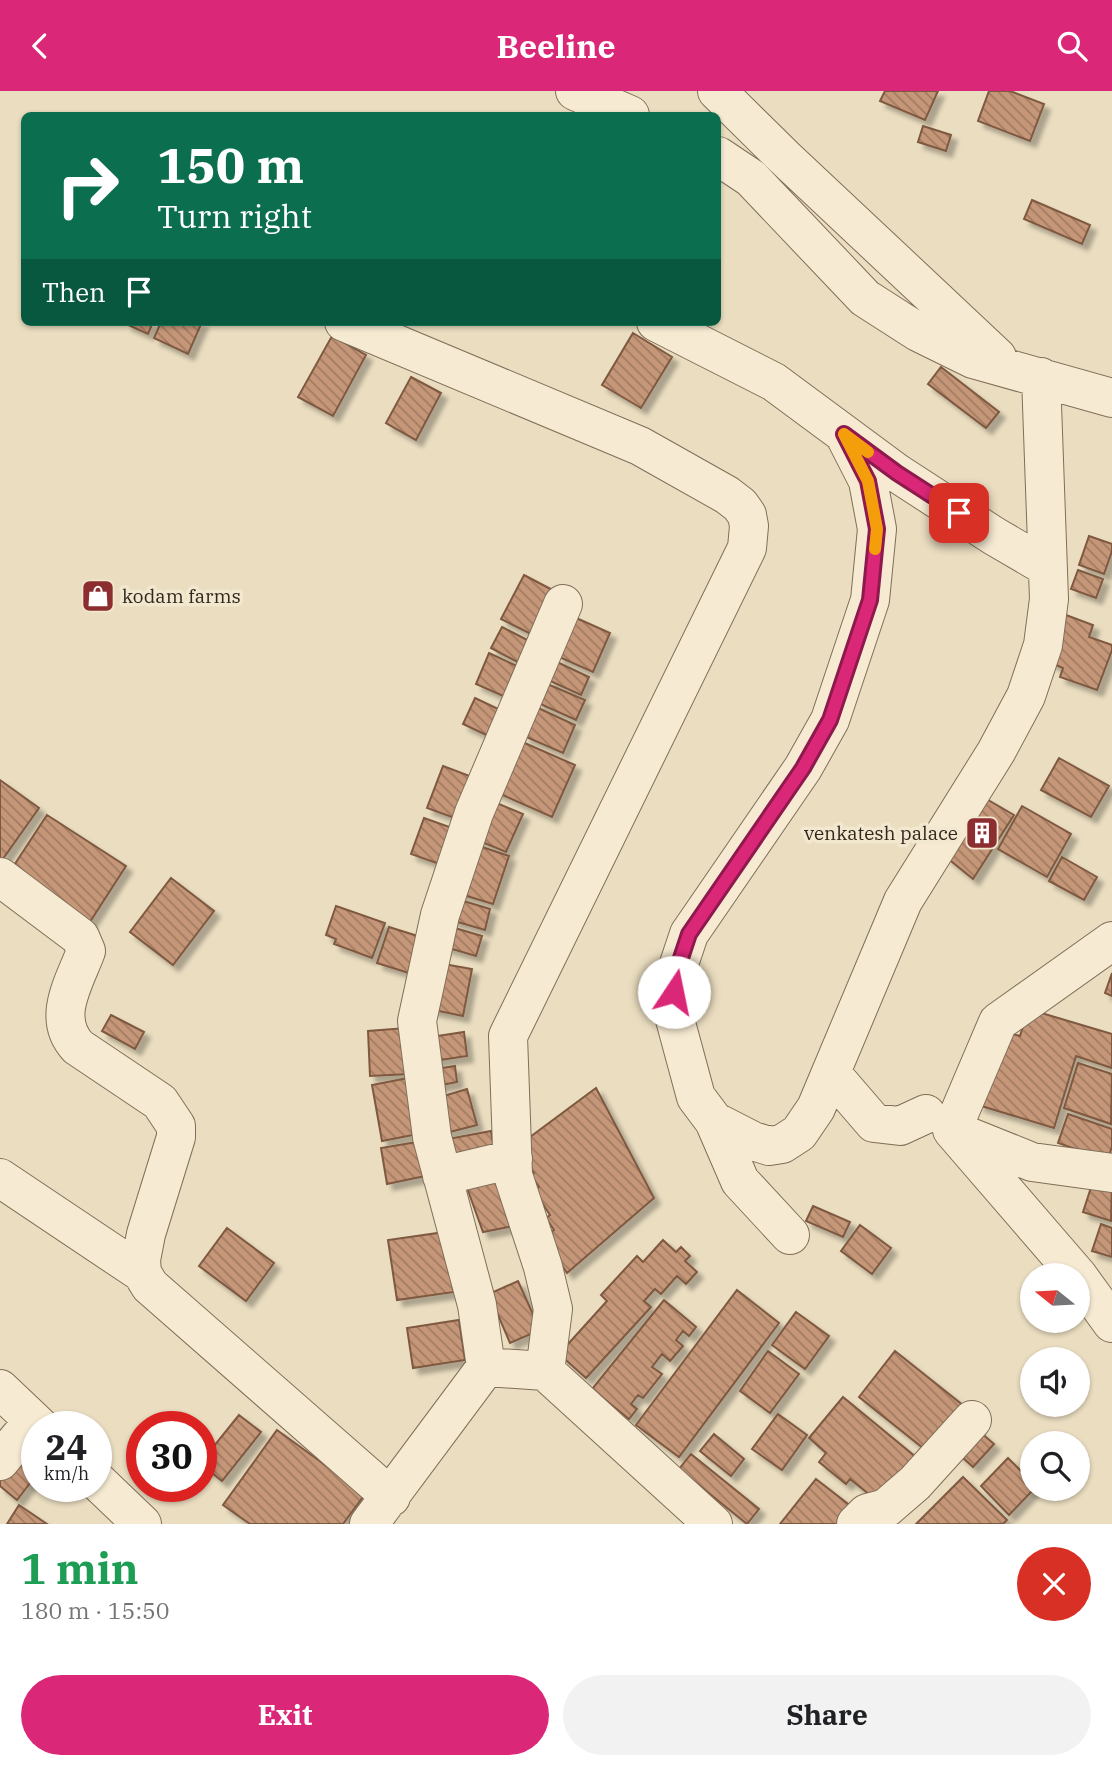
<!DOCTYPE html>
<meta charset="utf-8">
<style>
:root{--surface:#fff;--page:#f2f2f2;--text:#202124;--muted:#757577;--accent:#db2777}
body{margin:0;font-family:"IBM Plex Serif",serif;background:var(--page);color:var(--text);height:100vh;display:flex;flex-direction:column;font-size:26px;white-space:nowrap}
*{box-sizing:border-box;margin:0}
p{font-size:23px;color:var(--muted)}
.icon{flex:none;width:38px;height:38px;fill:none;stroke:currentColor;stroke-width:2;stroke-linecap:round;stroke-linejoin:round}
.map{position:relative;height:1433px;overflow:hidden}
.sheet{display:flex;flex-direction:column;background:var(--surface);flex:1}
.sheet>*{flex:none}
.top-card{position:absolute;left:21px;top:21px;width:700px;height:214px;border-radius:10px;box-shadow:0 2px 5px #0004;background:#0b6e4f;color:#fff;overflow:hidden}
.needle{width:46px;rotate:288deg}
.buttons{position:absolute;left:1020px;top:1172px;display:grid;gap:14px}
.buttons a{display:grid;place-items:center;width:70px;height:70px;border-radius:50%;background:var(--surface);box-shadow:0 2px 5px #0004;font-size:35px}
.speed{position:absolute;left:21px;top:1320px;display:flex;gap:14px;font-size:35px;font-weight:700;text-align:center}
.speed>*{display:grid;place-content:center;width:91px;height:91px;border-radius:50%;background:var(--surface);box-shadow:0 2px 5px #0004;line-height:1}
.speed small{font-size:18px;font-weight:400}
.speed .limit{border:10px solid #d22;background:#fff;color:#111}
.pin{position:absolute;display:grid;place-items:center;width:60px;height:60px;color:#fff;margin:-30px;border-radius:14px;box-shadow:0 4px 10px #0006}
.me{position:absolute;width:77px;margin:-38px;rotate:11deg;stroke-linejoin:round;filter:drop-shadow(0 0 5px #0008)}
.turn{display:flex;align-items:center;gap:24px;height:147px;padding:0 21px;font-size:32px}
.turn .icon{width:91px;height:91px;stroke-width:2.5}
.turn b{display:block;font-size:49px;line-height:60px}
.then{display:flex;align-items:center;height:66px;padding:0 21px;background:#0003;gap:14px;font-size:26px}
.round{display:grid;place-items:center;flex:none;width:74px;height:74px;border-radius:37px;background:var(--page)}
.head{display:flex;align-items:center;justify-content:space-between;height:119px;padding:0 21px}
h1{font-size:42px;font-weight:800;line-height:52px;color:#1e9e55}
.action{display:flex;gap:14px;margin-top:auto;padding:14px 21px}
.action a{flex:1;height:80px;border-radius:42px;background:var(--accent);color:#fff;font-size:28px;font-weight:800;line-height:80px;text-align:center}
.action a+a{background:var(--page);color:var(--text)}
header{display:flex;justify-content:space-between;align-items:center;height:91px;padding:0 21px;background:var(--accent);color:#fff;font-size:32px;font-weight:800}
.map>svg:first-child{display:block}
</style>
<header><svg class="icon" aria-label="back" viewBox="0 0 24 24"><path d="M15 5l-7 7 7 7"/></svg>Beeline<svg class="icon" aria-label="search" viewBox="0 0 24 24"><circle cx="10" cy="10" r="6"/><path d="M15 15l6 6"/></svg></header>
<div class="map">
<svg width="1112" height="1433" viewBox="0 0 1112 1433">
<defs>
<pattern id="building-back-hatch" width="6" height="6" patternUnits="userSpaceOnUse" patternTransform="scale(1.75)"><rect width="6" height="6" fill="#c59778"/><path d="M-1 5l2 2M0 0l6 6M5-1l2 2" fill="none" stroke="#a17b62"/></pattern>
<filter id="shadow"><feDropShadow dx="6" dy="6" stdDeviation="2" flood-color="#0004"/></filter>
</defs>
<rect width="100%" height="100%" fill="#eaddc0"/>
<path fill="url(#building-back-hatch)" stroke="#7f5941" stroke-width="2" filter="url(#shadow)" d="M 885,0 L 938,0 L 925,29 L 880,10 Z
M 989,0 L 1010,0 L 1044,13 L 1030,50 L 978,30 Z
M 923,35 L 951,44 L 946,60 L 918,51 Z
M 1032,109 L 1090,134 L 1082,153 L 1024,128 Z
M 127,231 L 153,231 L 148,243 L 126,233 Z
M 161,231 L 202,231 L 188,263 L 154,247 Z
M 633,242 L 672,266 L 641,317 L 602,294 Z
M 332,245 L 366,264 L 333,325 L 298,306 Z
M 941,276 L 999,321 L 986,337 L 928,293 Z
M 411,286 L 441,302 L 416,349 L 386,332 Z
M 1089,445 L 1112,453 L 1112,460 L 1104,483 L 1079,474 Z
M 1078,479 L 1103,488 L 1096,507 L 1071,498 Z
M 524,484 L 562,504 L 539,547 L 501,528 Z
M 1066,524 L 1093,534 L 1089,546 L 1112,554 L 1112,559 L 1097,599 L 1060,586 L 1063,577 L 1049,571 Z
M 574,526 L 610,542 L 593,581 L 557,565 Z
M 502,536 L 541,556 L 529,577 L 491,557 Z
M 489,562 L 532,582 L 519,612 L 476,593 Z
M 557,571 L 589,586 L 581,604 L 548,589 Z
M 545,592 L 585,609 L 576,629 L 536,611 Z
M 475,607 L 511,624 L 499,650 L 463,633 Z
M 536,616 L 575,634 L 563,662 L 524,645 Z
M 511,646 L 575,674 L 552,726 L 489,698 Z
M 1059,667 L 1109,695 L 1091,726 L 1041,699 Z
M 443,675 L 475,687 L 460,729 L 427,717 Z
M 0,689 L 39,717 L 0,772 Z
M 983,706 L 1014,724 L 973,788 L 946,766 Z
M 487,708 L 523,723 L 506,761 L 470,746 Z
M 1022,715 L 1071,743 L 1047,786 L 998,758 Z
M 47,724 L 126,775 L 86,837 L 7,785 Z
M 424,727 L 458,739 L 445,775 L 411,763 Z
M 473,753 L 509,765 L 493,813 L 457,802 Z
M 1062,766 L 1097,786 L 1084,809 L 1049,790 Z
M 171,787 L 214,820 L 173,874 L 130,841 Z
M 457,808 L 490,818 L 485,839 L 451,829 Z
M 336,815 L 385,832 L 372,867 L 334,853 L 336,848 L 326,844 Z
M 448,835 L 482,845 L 476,865 L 442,855 Z
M 389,836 L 424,847 L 412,883 L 377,872 Z
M 438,872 L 472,878 L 463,925 L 429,918 Z
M 1112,882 L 1112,905 L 1105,902 Z
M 1028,918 L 1112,943 L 1112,977 L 1076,965 L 1054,1037 L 978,1014 L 1009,942 L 1020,945 Z
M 111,924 L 144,941 L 135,958 L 102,940 Z
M 406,937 L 409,983 L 370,985 L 368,940 Z
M 464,941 L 467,965 L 427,971 L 424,947 Z
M 1078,972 L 1112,983 L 1111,1033 L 1064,1017 Z
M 455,975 L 457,991 L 432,996 L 429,979 Z
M 408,987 L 418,1043 L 382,1050 L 372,994 Z
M 596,997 L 654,1107 L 567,1182 L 552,1160 L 547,1144 L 554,1139 L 546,1127 L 550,1124 L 534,1099 L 539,1096 L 531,1084 L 534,1082 L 526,1071 L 532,1066 L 522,1052 Z
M 467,998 L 477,1034 L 446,1042 L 437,1007 Z
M 1068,1023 L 1112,1038 L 1112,1056 L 1107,1069 L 1058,1052 Z
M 491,1040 L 496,1070 L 454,1078 L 448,1048 Z
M 423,1050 L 430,1084 L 387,1093 L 381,1057 Z
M 1095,1084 L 1112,1090 L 1111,1130 L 1083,1121 Z
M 503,1086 L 518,1134 L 483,1141 L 466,1094 Z
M 813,1115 L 850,1131 L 843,1146 L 806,1130 Z
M 1101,1133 L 1112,1137 L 1112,1166 L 1092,1160 Z
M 860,1134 L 891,1157 L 872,1183 L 841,1160 Z
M 227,1137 L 274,1172 L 246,1210 L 199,1175 Z
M 445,1141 L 454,1201 L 397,1209 L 388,1149 Z
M 663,1149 L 676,1161 L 681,1156 L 690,1165 L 685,1170 L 697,1181 L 686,1193 L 677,1185 L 661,1203 L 655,1198 L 644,1210 L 651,1216 L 586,1287 L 559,1263 L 607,1210 L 601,1204 L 637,1165 L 643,1171 Z
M 518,1190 L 540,1239 L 510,1252 L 489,1203 Z
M 737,1199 L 779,1232 L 679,1366 L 636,1334 Z
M 664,1209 L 696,1236 L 689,1245 L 683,1240 L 676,1249 L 683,1255 L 670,1270 L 662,1263 L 652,1276 L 662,1283 L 643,1307 L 638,1304 L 631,1313 L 637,1318 L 629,1328 L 592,1298 Z
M 796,1221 L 829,1245 L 805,1278 L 772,1254 Z
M 459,1229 L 465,1269 L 413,1277 L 407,1237 Z
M 768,1260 L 799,1283 L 770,1322 L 740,1300 Z
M 895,1260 L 969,1319 L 933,1365 L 859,1306 Z
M 843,1306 L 917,1367 L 880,1412 L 850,1388 L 846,1393 L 819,1371 L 826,1362 L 809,1347 Z
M 778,1323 L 807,1344 L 782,1379 L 752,1358 Z
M 239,1324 L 261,1341 L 222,1390 L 201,1373 L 201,1371 Z
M 971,1333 L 994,1353 L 973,1376 L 951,1356 Z
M 277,1339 L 365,1403 L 343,1433 L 250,1433 L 223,1414 Z
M 714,1343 L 744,1368 L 731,1385 L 700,1360 Z
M 13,1360 L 37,1378 L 37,1383 L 17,1409 L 0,1395 L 0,1376 Z
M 691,1363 L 759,1418 L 747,1433 L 679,1378 Z
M 1008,1367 L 1032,1391 L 1032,1398 L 1034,1398 L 1009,1424 L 981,1395 Z
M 963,1386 L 1007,1429 L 1003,1433 L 916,1433 Z
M 816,1388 L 852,1416 L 839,1433 L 780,1433 Z
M 19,1414 L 47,1433 L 7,1433 Z"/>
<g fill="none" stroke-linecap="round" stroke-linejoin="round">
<defs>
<path id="minor" d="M 575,0 L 630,24
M 717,0 L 784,66 L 997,266
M 718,65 L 751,87 L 865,207 L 918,241 L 973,268 L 1112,307
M 344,231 L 640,355 L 727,404 L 740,414 L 747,424 L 749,435 L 747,457 L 508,945 L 513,1084 L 543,1176 L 553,1218 L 545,1280
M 656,231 L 774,291 L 897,382 L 994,445 L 1047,476
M 844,343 L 868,390 L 877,438 L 870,509 L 830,629 L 803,677 L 689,843 L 676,882 L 673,921 L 696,1006 L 714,1030 L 753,1050 L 769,1055 L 782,1053 L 799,1042 L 816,1017 L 903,810 L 996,661 L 1026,605 L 1043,554 L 1049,508 L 1041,286
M 0,786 L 80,846 L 86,860 C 74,892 51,927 78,956 L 160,1011 L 176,1035 L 176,1046 L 146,1143 L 141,1169 L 142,1182 L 150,1195 L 391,1406
M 831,982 L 874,1032 L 900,1035 L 926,1023
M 714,1030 L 740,1090 L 790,1144
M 960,1042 L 1032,1071 L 1112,1082
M 442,1085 L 513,1068
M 0,1087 L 142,1182
M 1078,1185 L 952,1039 L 998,931 L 1112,850
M 1078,1185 L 1112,1232
M 486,1276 L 545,1280 L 713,1433
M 0,1298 L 39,1335
M 0,1370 L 33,1330
M 96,1389 L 142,1433
M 369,1433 L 486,1276 L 477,1214 L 432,1046 L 417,930 L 440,824 L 474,722 L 563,513
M 856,1433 L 867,1422 L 886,1417 L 915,1392 L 972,1329"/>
</defs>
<use href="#minor" stroke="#816e59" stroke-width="40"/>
<use href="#minor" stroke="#f6ead2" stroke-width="38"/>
</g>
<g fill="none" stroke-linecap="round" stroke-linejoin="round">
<defs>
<path id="route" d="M 674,901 L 676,882 L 689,843 L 803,677 L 830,629 L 870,509 L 877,438 L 868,390 L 844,343 L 897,382 L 959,422"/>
</defs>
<use href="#route" stroke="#8e194d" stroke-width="18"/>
<use href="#route" stroke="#db2777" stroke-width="12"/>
<path stroke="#f59e0b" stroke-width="12" d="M 868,361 L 844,343 L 868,390 L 877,438 L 875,458"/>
</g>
<defs>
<symbol id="shop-square" viewBox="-11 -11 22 22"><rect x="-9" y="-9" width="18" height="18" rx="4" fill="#8c2e30" stroke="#f2e7cf"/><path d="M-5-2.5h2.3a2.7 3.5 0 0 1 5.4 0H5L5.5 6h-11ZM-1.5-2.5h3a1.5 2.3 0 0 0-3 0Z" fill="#fff"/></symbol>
<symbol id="building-square" viewBox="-11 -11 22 22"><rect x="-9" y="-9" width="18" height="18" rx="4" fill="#8c2e30" stroke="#f2e7cf"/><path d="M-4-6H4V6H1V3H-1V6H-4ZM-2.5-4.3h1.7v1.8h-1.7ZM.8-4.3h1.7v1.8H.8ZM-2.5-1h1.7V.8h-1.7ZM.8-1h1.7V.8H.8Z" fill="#fff"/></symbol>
</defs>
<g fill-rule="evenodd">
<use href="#shop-square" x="79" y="486" width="38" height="38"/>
<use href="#building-square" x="963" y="723" width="38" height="38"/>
</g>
<g text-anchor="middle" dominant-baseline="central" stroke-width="7" stroke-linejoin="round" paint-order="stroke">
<g font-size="19" fill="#32271d" stroke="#f2e7cf" text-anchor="start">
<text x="122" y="505">kodam farms</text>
<text x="958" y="742" text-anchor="end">venkatesh palace</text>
</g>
</g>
</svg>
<div class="buttons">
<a><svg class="needle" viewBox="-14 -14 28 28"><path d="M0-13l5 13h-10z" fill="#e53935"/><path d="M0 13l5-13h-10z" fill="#757577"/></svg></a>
<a><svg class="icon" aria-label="sound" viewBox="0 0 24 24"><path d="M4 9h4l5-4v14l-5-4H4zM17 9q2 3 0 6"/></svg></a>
<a><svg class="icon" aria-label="search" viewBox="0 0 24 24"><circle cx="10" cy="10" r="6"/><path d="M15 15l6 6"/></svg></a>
</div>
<div class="speed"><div>24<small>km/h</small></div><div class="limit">30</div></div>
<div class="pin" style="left:959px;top:422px;background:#d93025"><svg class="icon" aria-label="arrive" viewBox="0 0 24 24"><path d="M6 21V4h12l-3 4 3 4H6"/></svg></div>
<svg class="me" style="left:674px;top:901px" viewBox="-20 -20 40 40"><circle r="19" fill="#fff"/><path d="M0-13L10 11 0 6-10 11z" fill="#db2777"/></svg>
<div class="top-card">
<div class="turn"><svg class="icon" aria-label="right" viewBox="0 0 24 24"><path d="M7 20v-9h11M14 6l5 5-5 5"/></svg><div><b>150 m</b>Turn right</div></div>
<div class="then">Then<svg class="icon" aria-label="arrive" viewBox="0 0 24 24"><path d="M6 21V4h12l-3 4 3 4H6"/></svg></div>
</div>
</div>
<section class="sheet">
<div class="head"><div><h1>1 min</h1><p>180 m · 15:50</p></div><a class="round" style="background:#d93025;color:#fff"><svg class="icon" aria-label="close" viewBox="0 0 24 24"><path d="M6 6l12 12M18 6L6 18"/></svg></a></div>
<div class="action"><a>Exit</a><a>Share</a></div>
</section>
